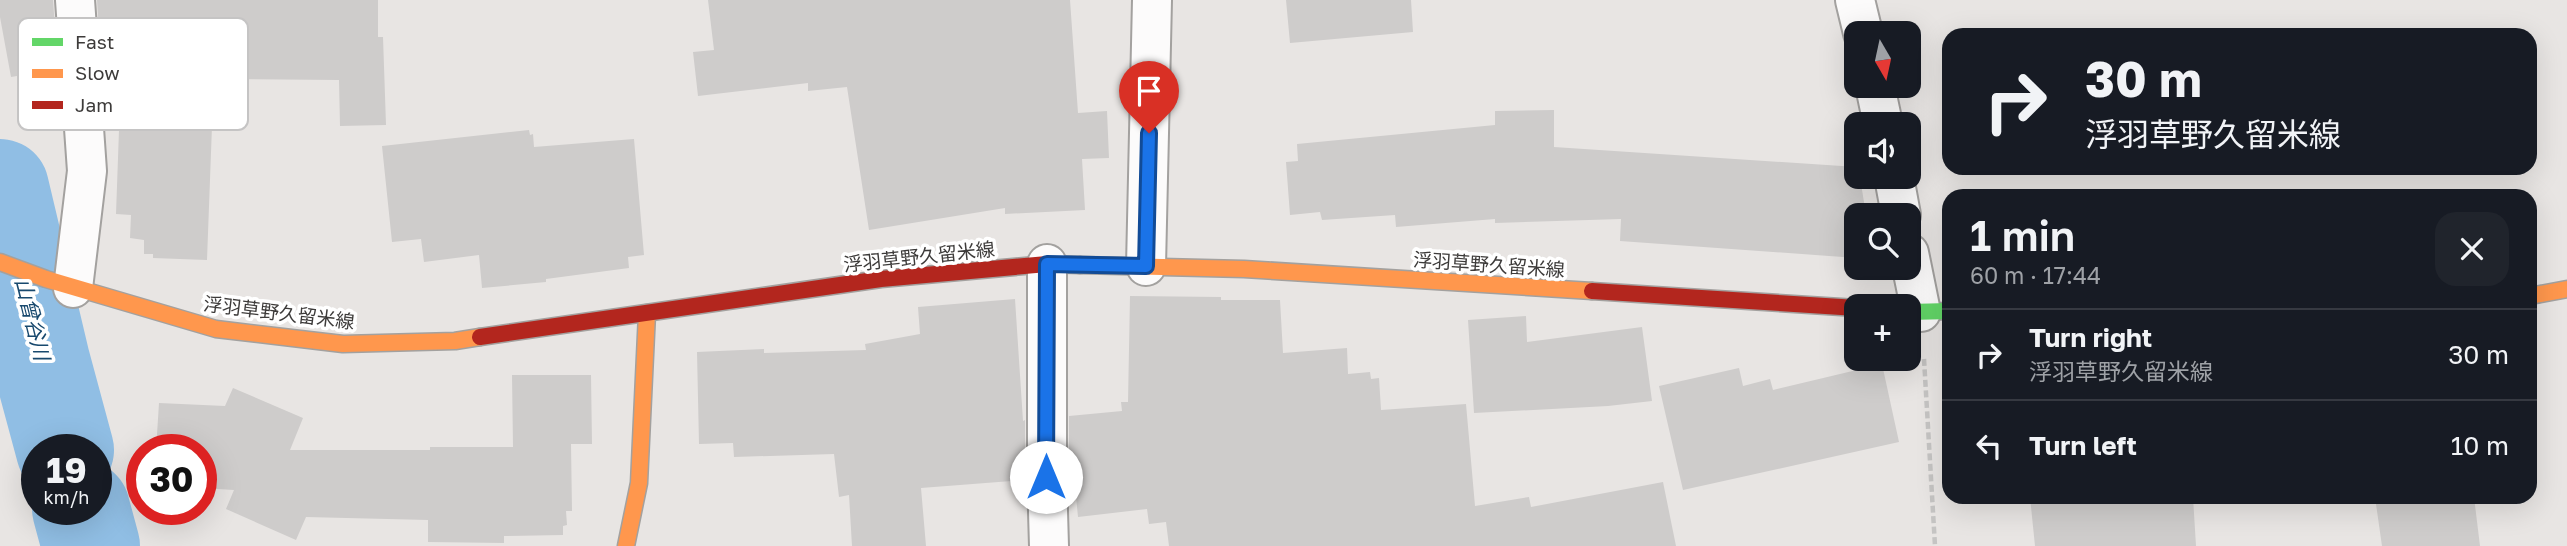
<!DOCTYPE html>
<meta charset="utf-8">
<style>
:root{--surface:#171b24;--page:#20242c;--text:#f1f3f6;--muted:#9ea1a6;--line:#363941}
body{margin:0;font-family:"Golos Text","Noto Sans JP",sans-serif;background:var(--page);color:var(--text);height:100vh;display:flex;flex-direction:column;font-size:26px;white-space:nowrap}
*{box-sizing:border-box;margin:0}
p{font-size:23px;color:var(--muted)}
.icon{flex:none;width:38px;height:38px;fill:none;stroke:currentColor;stroke-width:2;stroke-linecap:round;stroke-linejoin:round}
.map{position:relative;flex:1;overflow:hidden}
.side{position:absolute;left:1942px;top:189px;width:595px;height:315px;display:flex;flex-direction:column;background:var(--surface);border-radius:21px;box-shadow:0 7px 28px #0002}
.side>*{flex:none}
.guide{position:absolute;left:1942px;top:28px;width:595px;height:147px;border-radius:21px;box-shadow:0 7px 28px #0002;background:#171b24;color:var(--text);overflow:hidden}
.needle{width:46px;rotate:171deg}
.buttons{position:absolute;left:1844px;top:21px;display:grid;gap:14px}
.buttons a{display:grid;place-items:center;width:77px;height:77px;border-radius:14px;background:var(--surface);box-shadow:0 7px 28px #0002;font-size:35px}
.speed{position:absolute;left:21px;top:434px;display:flex;gap:14px;font-size:35px;font-weight:700;text-align:center}
.speed>*{display:grid;place-content:center;width:91px;height:91px;border-radius:50%;background:var(--surface);box-shadow:0 7px 28px #0002;line-height:1}
.speed small{font-size:18px;font-weight:400}
.speed .limit{border:10px solid #d22;background:#fff;color:#111}
.pin{position:absolute;display:grid;place-items:center;width:60px;height:60px;color:#fff;margin:-72px -30px;border-radius:50% 50% 50% 0;rotate:-45deg;box-shadow:0 0 7px #0007}
.pin .icon{rotate:45deg}
.me{position:absolute;width:77px;margin:-38px;rotate:0deg;stroke-linejoin:round;filter:drop-shadow(0 0 5px #0008)}
.turn{display:flex;align-items:center;gap:24px;height:147px;padding:0 28px;font-size:32px}
.turn .icon{width:91px;height:91px;stroke-width:2.5}
.turn b{display:block;font-size:49px;line-height:60px}
.round{display:grid;place-items:center;flex:none;width:74px;height:74px;border-radius:21px;background:var(--page)}
.head{display:flex;align-items:center;justify-content:space-between;height:119px;padding:0 28px}
h1{font-size:42px;font-weight:600;line-height:52px}
ul{padding:0;list-style:none}
li{display:flex;align-items:center;gap:21px;height:91px;padding:0 28px;border-top:2px solid var(--line)}
li div{flex:1}
li b{display:block;font-size:26px}
li em{font-style:normal}
.map>svg:first-child{display:block}
</style>
<div class="map">
<svg width="2567" height="546" viewBox="0 0 2567 546">
<rect width="100%" height="100%" fill="#e8e5e3"/>
<g fill="none" stroke-linecap="round" stroke-linejoin="round">
<path stroke="#90bee4" stroke-width="98" d="M 0,188 L 41,361 L 65,450
M 81,509 L 91,546"/>
</g>
<path fill="#cecccb" d="M 0,0 L 53,0 L 58,69 L 11,77 L 0,17 Z
M 97,0 L 378,0 L 378,37 L 383,37 L 386,125 L 340,126 L 339,80 L 217,79 L 216,126 L 212,126 L 207,260 L 153,258 L 153,254 L 144,254 L 144,240 L 130,238 L 131,215 L 116,214 L 119,130 L 124,85 L 116,86 L 117,59 L 101,61 Z
M 708,0 L 1070,0 L 1078,113 L 1107,111 L 1109,158 L 1082,159 L 1085,210 L 1005,214 L 1005,208 L 869,230 L 847,87 L 808,91 L 808,83 L 698,96 L 693,52 L 714,50 Z
M 1286,0 L 1411,0 L 1413,32 L 1290,43 Z
M 1554,110 L 1554,147 L 1857,167 L 1857,177 L 1860,177 L 1866,215 L 1857,215 L 1857,258 L 1620,241 L 1621,219 L 1495,223 L 1495,219 L 1396,227 L 1395,215 L 1322,220 L 1320,212 L 1290,215 L 1286,162 L 1298,161 L 1297,144 L 1495,125 L 1495,111 Z
M 529,130 L 530,135 L 533,134 L 534,147 L 634,139 L 644,255 L 628,257 L 629,268 L 546,279 L 546,282 L 482,288 L 479,255 L 424,262 L 421,239 L 392,242 L 382,146 Z
M 1130,296 L 1221,297 L 1221,300 L 1280,300 L 1283,353 L 1347,348 L 1348,374 L 1370,372 L 1371,379 L 1379,378 L 1381,410 L 1466,404 L 1475,506 L 1529,497 L 1531,507 L 1663,482 L 1676,546 L 1169,546 L 1166,522 L 1149,524 L 1147,509 L 1078,517 L 1074,476 L 1069,476 L 1069,416 L 1122,411 L 1121,402 L 1128,402 Z
M 1015,299 L 1023,421 L 1025,420 L 1025,480 L 921,488 L 926,546 L 852,546 L 849,495 L 839,497 L 834,454 L 734,457 L 733,443 L 699,444 L 697,352 L 764,349 L 764,353 L 866,350 L 865,344 L 920,334 L 918,307 Z
M 1526,316 L 1527,342 L 1642,327 L 1652,401 L 1608,406 L 1474,413 L 1468,320 Z
M 1882,364 L 1899,442 L 1683,490 L 1659,386 L 1739,368 L 1743,386 L 1770,379 L 1773,390 Z
M 512,375 L 591,375 L 592,444 L 571,444 L 572,511 L 566,511 L 567,525 L 563,526 L 563,535 L 504,536 L 504,543 L 428,542 L 428,520 L 306,517 L 296,540 L 226,509 L 234,490 L 201,488 L 201,450 L 156,450 L 159,403 L 225,406 L 233,388 L 303,418 L 290,450 L 430,450 L 430,447 L 513,447 Z
M 2030,497 L 2193,497 L 2196,546 L 2035,546 Z
M 2375,497 L 2474,497 L 2480,546 L 2382,546 Z"/>
<g fill="none" stroke-linecap="round" stroke-linejoin="round">
<defs>
<path id="street" d="M 1855,0 L 1863,33
M 1875,86 L 1883,124
M 1894,177 L 1901,215
M 1909,253 L 1921,312
M 1047,264 L 1047,477 L 1049,546
M 1146,266 L 1152,0
M 73,288 L 87,171 L 75,0"/>
<path id="fast" d="M 1909,312 L 1950,311"/>
<path id="slow" d="M 0,262 L 46,279 L 216,329 L 343,344 L 455,341 L 480,337
M 1080,265 L 1244,269 L 1592,291
M 2530,296 L 2567,289
M 626,546 L 639,483 L 647,313"/>
<path id="jam" d="M 1592,291 L 1857,308
M 480,337 L 881,279 L 1047,264 L 1080,265"/>
</defs>
<use href="#street" stroke="#a3a19f" stroke-width="42"/>
<use href="#fast" stroke="#a3a19f" stroke-width="19"/>
<use href="#slow" stroke="#a3a19f" stroke-width="19"/>
<use href="#jam" stroke="#a3a19f" stroke-width="19"/>
<path stroke="#c5c4c3" stroke-width="4.5" stroke-dasharray="7 3.5" stroke-linecap="butt" d="M 1924,359 L 1935,546"/>
<use href="#street" stroke="#fcfbfb" stroke-width="38"/>
<use href="#fast" stroke="#63d668" stroke-width="16"/>
<use href="#slow" stroke="#ff974d" stroke-width="16"/>
<use href="#jam" stroke="#b3261e" stroke-width="16"/>
</g>
<g fill="none" stroke-linecap="round" stroke-linejoin="round">
<defs>
<path id="route" d="M 1046,477 L 1047,264 L 1146,266 L 1149,133"/>
</defs>
<use href="#route" stroke="#114b97" stroke-width="18"/>
<use href="#route" stroke="#1a73e8" stroke-width="12"/>
</g>
<g text-anchor="middle" dominant-baseline="central" stroke-width="7" stroke-linejoin="round" paint-order="stroke">
<g font-size="19" fill="#3d3b3a" stroke="#fff">
<text transform="translate(919 256) rotate(-6)">浮羽草野久留米線</text>
<text transform="translate(1489 264) rotate(4)">浮羽草野久留米線</text>
<text transform="translate(279 312) rotate(7)">浮羽草野久留米線</text>
</g>
<g font-size="21" font-style="italic" fill="#18496e" stroke="#fff">
<text transform="translate(33 319) rotate(76)">山曾谷川</text>
</g>
</g>
<rect x="18" y="18" width="230" height="112" rx="10" fill="#fff" stroke="#c5c4c4" stroke-width="2"/>
<rect x="32" y="38" width="31" height="8" fill="#63d668"/>
<rect x="32" y="69" width="31" height="9" fill="#ff974d"/>
<rect x="32" y="101" width="31" height="8" fill="#b3261e"/>
<g font-size="19" fill="#3d3b3a">
<text x="75" y="49">Fast</text>
<text x="75" y="80">Slow</text>
<text x="75" y="112">Jam</text>
</g>
</svg>
<div class="buttons">
<a><svg class="needle" viewBox="-14 -14 28 28"><path d="M0-13l5 13h-10z" fill="#e53935"/><path d="M0 13l5-13h-10z" fill="#9ea1a6"/></svg></a>
<a><svg class="icon" aria-label="sound" viewBox="0 0 24 24"><path d="M4 9h4l5-4v14l-5-4H4zM17 9q2 3 0 6"/></svg></a>
<a><svg class="icon" aria-label="search" viewBox="0 0 24 24"><circle cx="10" cy="10" r="6"/><path d="M15 15l6 6"/></svg></a>
<a>+</a>
</div>
<div class="speed"><div>19<small>km/h</small></div><div class="limit">30</div></div>
<div class="pin" style="left:1149px;top:133px;background:#d93025"><svg class="icon" aria-label="arrive" viewBox="0 0 24 24"><path d="M6 21V4h12l-3 4 3 4H6"/></svg></div>
<svg class="me" style="left:1046px;top:477px" viewBox="-20 -20 40 40"><circle r="19" fill="#fff"/><path d="M0-13L10 11 0 6-10 11z" fill="#1a73e8"/></svg>
<div class="guide">
<div class="turn"><svg class="icon" aria-label="right" viewBox="0 0 24 24"><path d="M7 20v-9h11M14 6l5 5-5 5"/></svg><div><b>30 m</b>浮羽草野久留米線</div></div>
</div>
<section class="side">
<div class="head"><div><h1>1 min</h1><p>60 m · 17:44</p></div><a class="round"><svg class="icon" aria-label="close" viewBox="0 0 24 24"><path d="M6 6l12 12M18 6L6 18"/></svg></a></div>
<ul>
<li><svg class="icon" aria-label="right" viewBox="0 0 24 24"><path d="M7 20v-9h11M14 6l5 5-5 5"/></svg><div><b>Turn right</b><p>浮羽草野久留米線</p></div><em>30 m</em></li>
<li><svg class="icon" aria-label="left" viewBox="0 0 24 24"><path d="M17 20v-9H6M10 6l-5 5 5 5"/></svg><div><b>Turn left</b></div><em>10 m</em></li>
</ul>
</section>
</div>
